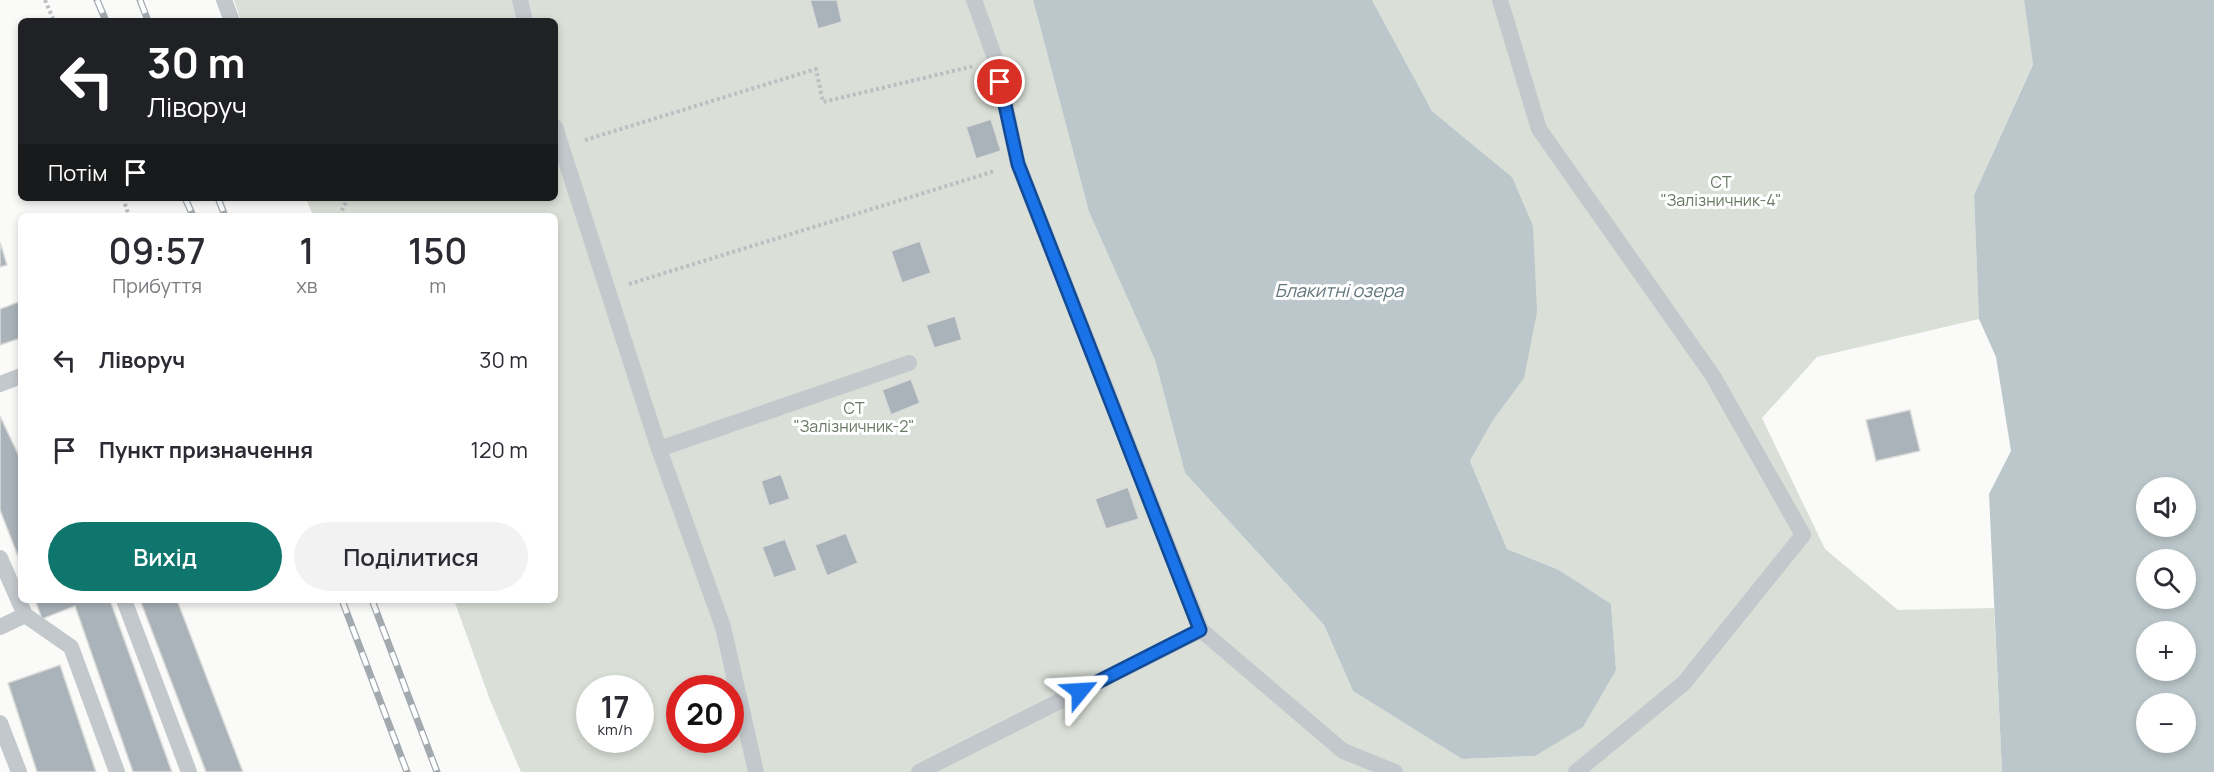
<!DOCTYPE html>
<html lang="uk">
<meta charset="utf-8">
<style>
:root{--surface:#fff;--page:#f2f2f3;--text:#2b2b33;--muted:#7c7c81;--accent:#0f766e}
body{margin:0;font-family:Manrope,sans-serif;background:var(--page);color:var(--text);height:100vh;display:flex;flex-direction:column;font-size:22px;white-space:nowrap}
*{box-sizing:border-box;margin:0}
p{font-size:20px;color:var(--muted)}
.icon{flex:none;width:33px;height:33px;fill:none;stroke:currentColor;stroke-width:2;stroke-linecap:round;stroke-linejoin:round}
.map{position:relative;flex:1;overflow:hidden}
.side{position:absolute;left:18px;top:213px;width:540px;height:390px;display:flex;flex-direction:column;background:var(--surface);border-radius:9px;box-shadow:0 3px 9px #0003}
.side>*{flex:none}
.guide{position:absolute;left:18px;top:18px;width:540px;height:183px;border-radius:9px;box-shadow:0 3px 9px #0003;background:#202124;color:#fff;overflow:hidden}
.controls{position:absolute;left:2136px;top:477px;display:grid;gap:12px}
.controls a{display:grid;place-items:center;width:60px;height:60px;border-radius:50%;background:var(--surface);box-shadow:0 3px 9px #0003;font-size:30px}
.speed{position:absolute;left:576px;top:675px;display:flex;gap:12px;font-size:30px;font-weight:700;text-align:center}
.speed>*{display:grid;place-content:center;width:78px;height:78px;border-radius:50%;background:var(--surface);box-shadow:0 3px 9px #0003;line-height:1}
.speed small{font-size:15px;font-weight:400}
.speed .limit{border:9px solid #d22;background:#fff;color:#111}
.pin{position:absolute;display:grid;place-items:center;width:51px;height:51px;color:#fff;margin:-26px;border:3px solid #fff;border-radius:50%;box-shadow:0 2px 6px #0007}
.me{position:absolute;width:66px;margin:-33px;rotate:63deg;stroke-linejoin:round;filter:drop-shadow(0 0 4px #0008)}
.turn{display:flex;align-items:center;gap:21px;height:126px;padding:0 30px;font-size:27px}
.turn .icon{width:78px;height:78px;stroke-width:2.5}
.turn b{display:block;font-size:42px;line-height:51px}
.then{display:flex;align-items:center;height:57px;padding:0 30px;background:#0003;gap:12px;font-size:22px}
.eta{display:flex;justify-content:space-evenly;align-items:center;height:102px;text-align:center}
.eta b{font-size:36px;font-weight:600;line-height:42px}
.action{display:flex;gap:12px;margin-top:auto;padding:12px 30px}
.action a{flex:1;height:69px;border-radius:36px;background:var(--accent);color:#fff;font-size:24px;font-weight:600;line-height:69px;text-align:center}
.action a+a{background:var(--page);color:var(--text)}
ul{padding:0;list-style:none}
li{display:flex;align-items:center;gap:18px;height:90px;padding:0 30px}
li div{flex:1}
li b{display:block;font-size:22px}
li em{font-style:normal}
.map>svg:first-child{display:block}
</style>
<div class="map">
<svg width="2214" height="772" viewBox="0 0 2214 772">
<rect width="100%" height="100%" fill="#fafaf8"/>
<path fill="#dadfd7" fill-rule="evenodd" d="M 234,0 L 1033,0 L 1089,212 L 1155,360 L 1185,473 L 1324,625 L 1353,691 L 1462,759 L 1535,756 L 1616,670 L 1611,605 L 1559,570 L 1507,549 L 1470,461 L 1493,420 L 1512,177 L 1432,111 L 1372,0 L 2024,0 L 2033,63 L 1974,195 L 1979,319 L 1817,357 L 1762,418 L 1825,549 L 1898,610 L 1994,608 L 2002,772 L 521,772 L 490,700 L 454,600 L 555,600 L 555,216 L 313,216 L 306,198 L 555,198 L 555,21 L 241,21 ZM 590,688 L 640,688 L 640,740 L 590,740 ZM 680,688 L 730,688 L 730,740 L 680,740 Z"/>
<path fill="#bbc7cb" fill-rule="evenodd" d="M 1033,0 L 1372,0 L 1432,111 L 1512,177 L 1533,226 L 1537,312 L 1524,378 L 1493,420 L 1470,461 L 1507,549 L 1559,570 L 1611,604 L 1616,670 L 1583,727 L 1535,756 L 1462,759 L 1353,691 L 1324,625 L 1185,473 L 1155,360 L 1089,212 Z
M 2024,0 L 2214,0 L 2214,772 L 2002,772 L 1989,494 L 2011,451 L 1996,357 L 1979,319 L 1974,195 L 2033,64 ZM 2146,488 L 2186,488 L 2186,526 L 2146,526 ZM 2146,560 L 2186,560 L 2186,598 L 2146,598 ZM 2146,632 L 2186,632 L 2186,670 L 2146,670 ZM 2146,704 L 2186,704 L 2186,742 L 2146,742 Z"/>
<path fill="#aab3b9" stroke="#dcdcda" stroke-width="1.5" d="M 810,0 L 837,0 L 842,22 L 818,29 Z
M 991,119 L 1001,151 L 976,159 L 966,127 Z
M 920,241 L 931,273 L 902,283 L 891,251 Z
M 0,242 L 7,265 L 0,267 Z
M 21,301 L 21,338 L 0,345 L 0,309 Z
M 955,316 L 962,340 L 934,348 L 926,325 Z
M 911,379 L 920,403 L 891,415 L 882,390 Z
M 1910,410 L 1920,451 L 1876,461 L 1866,420 Z
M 0,416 L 18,454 L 21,452 L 21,564 L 0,510 Z
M 781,474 L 790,499 L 769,506 L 761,481 Z
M 1128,487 L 1139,519 L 1106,529 L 1095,499 Z
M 846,533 L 858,563 L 827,576 L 815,545 Z
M 785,539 L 797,570 L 774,578 L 762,547 Z
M 35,600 L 110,600 L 172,772 L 133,772 L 75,606 L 42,619 Z
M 140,600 L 177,600 L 243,772 L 206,772 Z
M 60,665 L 96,772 L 37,772 L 8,683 Z"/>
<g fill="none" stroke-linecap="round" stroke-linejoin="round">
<path stroke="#bbbfc2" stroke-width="4" stroke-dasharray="3 3" stroke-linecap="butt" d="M 45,0 L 54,21
M 585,140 L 816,69 L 823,102 L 974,66
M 123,198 L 129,216
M 339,216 L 348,198
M 629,284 L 995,171"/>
<path stroke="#c3c8cc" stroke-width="16" d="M 224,0 L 232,21
M 520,0 L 525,21
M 974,0 L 996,61 L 1018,164 L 1201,630
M 1500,0 L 1539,129 L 1713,376 L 1803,535 L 1684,683 L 1576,772
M 555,127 L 659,449 L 723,627 L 756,772
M 0,384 L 21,376
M 659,449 L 909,363
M 0,558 L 25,615 L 0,627
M 124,600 L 189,772
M 25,615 L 71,647 L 117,772
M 0,723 L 19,772
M 919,772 L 1201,630 L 1343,751 L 1395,772"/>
<defs>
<path id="rail" d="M 97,0 L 106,21
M 140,0 L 148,21
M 185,198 L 193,216
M 218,198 L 225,216
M 342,600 L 407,772
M 372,600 L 437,772"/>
</defs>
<use href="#rail" stroke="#a2aab0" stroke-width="7"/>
<use href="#rail" stroke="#fff" stroke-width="4.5" stroke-dasharray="14" stroke-linecap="butt"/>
</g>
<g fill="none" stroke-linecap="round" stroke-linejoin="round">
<defs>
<path id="route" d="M 1000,82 L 1018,164 L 1200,630 L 1080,691"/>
</defs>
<use href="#route" stroke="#114b97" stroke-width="15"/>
<use href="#route" stroke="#1a73e8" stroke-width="10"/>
</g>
<g text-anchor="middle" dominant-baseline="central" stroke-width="6" stroke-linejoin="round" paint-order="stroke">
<g font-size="16" fill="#687a64" stroke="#fff">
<text x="1721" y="182">СТ<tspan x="1721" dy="18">"Залізничник-4"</tspan></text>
<text x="854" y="408">СТ<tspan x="854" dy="18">"Залізничник-2"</tspan></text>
</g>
<g font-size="18" font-style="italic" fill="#60757c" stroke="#fff">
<text x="1339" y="290">Блакитні озера</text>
</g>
</g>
</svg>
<div class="controls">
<a><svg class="icon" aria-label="sound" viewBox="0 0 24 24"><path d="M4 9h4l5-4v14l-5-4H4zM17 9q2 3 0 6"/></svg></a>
<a><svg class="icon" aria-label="search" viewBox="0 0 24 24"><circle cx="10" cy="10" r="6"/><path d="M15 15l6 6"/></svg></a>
<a>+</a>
<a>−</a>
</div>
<div class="speed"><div>17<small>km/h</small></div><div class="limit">20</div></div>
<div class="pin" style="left:1000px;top:82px;background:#d93025"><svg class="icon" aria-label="arrive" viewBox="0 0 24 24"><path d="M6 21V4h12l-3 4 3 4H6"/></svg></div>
<svg class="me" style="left:1080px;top:691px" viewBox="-20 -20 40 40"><path d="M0-17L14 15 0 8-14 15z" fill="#1a73e8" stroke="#fff" stroke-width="4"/></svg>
<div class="guide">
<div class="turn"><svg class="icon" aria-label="left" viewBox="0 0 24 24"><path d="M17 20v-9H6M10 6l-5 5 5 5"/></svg><div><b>30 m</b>Ліворуч</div></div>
<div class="then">Потім<svg class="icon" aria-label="arrive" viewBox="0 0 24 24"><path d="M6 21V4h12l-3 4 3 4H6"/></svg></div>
</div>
<section class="side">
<div class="eta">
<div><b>09:57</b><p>Прибуття</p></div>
<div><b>1</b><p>хв</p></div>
<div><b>150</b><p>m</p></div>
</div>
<ul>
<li><svg class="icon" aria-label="left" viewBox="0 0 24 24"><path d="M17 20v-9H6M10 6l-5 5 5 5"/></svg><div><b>Ліворуч</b></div><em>30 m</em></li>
<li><svg class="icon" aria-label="arrive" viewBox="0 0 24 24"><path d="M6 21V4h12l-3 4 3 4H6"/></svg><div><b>Пункт призначення</b></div><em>120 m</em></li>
</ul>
<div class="action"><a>Вихід</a><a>Поділитися</a></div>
</section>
</div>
